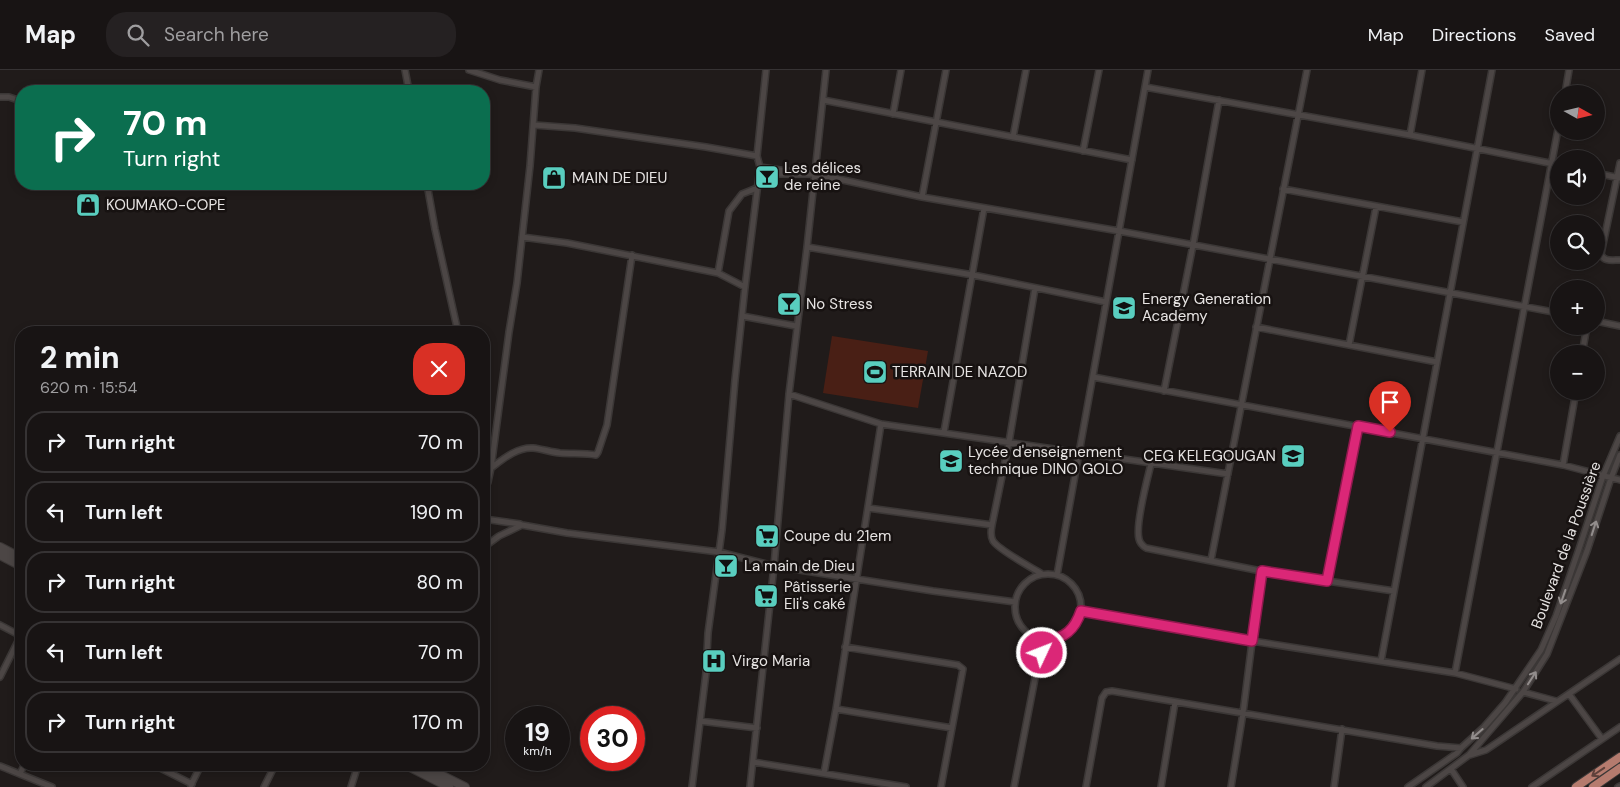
<!DOCTYPE html>
<meta charset="utf-8">
<style>
:root{--surface:#181414;--page:#252122;--text:#f1f3f6;--muted:#9f9ea0;--line:#363334}
body{margin:0;font-family:"DM Sans",sans-serif;background:var(--page);color:var(--text);height:100vh;display:flex;flex-direction:column;font-size:19px;white-space:nowrap}
*{box-sizing:border-box;margin:0}
p{font-size:16px;color:var(--muted)}
.icon{flex:none;width:28px;height:28px;fill:none;stroke:currentColor;stroke-width:2;stroke-linecap:round;stroke-linejoin:round}
.map{position:relative;flex:1;overflow:hidden}
.panel{position:absolute;left:15px;top:256px;width:475px;height:445px;display:flex;flex-direction:column;background:var(--surface);border-radius:20px;box-shadow:0 2px 8px #0003,0 0 0 1px var(--line)}
.panel>*{flex:none}
.guide{position:absolute;left:15px;top:15px;width:475px;height:105px;border-radius:20px;box-shadow:0 2px 8px #0003,0 0 0 1px var(--line);background:#0b6e4f;color:#fff;overflow:hidden}
.needle{width:32px;rotate:98deg}
.tools{position:absolute;left:1550px;top:15px;display:grid;gap:10px}
.tools a{display:grid;place-items:center;width:55px;height:55px;border-radius:50%;background:var(--surface);box-shadow:0 2px 8px #0003,0 0 0 1px var(--line);font-size:25px}
.speed{position:absolute;left:505px;top:636px;display:flex;gap:10px;font-size:25px;font-weight:700;text-align:center}
.speed>*{display:grid;place-content:center;width:65px;height:65px;border-radius:50%;background:var(--surface);box-shadow:0 2px 8px #0003,0 0 0 1px var(--line);line-height:1}
.speed small{font-size:12px;font-weight:400}
.speed .limit{border:8px solid #d22;background:#fff;color:#111}
.pin{position:absolute;display:grid;place-items:center;width:42px;height:42px;color:#fff;margin:-51px -21px;border-radius:50% 50% 50% 0;rotate:-45deg;box-shadow:0 0 5px #0007}
.pin .icon{rotate:45deg}
.me{position:absolute;width:55px;margin:-28px;rotate:47deg;stroke-linejoin:round;filter:drop-shadow(0 0 4px #0008)}
.turn{display:flex;align-items:center;gap:18px;height:105px;padding:0 25px;font-size:22px}
.turn .icon{width:65px;height:65px;stroke-width:2.5}
.turn b{display:block;font-size:35px;line-height:42px}
.round{display:grid;place-items:center;flex:none;width:52px;height:52px;border-radius:20px;background:var(--page)}
.head{display:flex;align-items:center;justify-content:space-between;height:85px;padding:0 25px}
h1{font-size:30px;font-weight:800;line-height:38px}
ul{padding:0;list-style:none}
li{display:flex;align-items:center;gap:15px;height:62px;margin:0 10px 8px;padding:0 15px;border:2px solid var(--line);border-radius:20px}
li div{flex:1}
li b{display:block;font-size:19px}
li em{font-style:normal}
header{display:flex;align-items:center;gap:30px;box-sizing:border-box;height:70px;padding:0 25px;background:var(--surface);border-bottom:1px solid var(--line)}
header strong{font-size:24px}
nav{display:flex;gap:28px;margin-inline-start:auto;font-size:18px}
.search{width:350px;height:45px;background:var(--page);display:flex;align-items:center;gap:12px;box-sizing:border-box;padding:0 18px;border-radius:20px;color:var(--muted);font-size:19px}
.map>svg:first-child{display:block}
</style>
<header>
<strong>Map</strong>
<div class="search"><svg class="icon" aria-label="search" viewBox="0 0 24 24"><circle cx="10" cy="10" r="6"/><path d="M15 15l6 6"/></svg>Search here</div>
<nav><a>Map</a><a>Directions</a><a>Saved</a></nav>
</header>
<div class="map">
<svg width="1620" height="717" viewBox="0 0 1620 717">
<rect width="100%" height="100%" fill="#201b1a"/>
<path fill="#491f15" d="M 832,266 L 928,281 L 918,338 L 823,323 Z"/>
<g fill="none" stroke-linecap="round" stroke-linejoin="round">
<defs>
<path id="street" d="M 405,0 L 409,21
M 469,0 L 500,10 L 536,17
M 1145,17 L 1410,65 L 1559,95
M 1565,24 L 1569,0
M 0,27 L 9,27 L 21,31
M 823,30 L 1132,90
M 893,44 L 901,0
M 534,55 L 575,58 L 706,77 L 757,86
M 1410,65 L 1422,0
M 1013,67 L 1026,0
M 1083,81 L 1099,0
M 1620,93 L 1601,184 C 1604,192 1612,190 1620,190
M 760,97 L 794,102
M 759,100 L 770,104 L 815,104 L 922,127 L 1119,161 L 1559,243
M 1596,103 L 1620,108
M 427,114 L 435,159 L 458,262
M 1283,119 L 1463,152
M 922,127 L 946,0
M 522,167 L 567,173 L 718,203 L 745,217
M 807,177 L 973,205 L 1106,232
M 718,203 L 729,141 L 742,124 L 757,118
M 742,246 L 796,256
M 1596,251 L 1620,256
M 1256,257 L 1437,292
M 1349,275 L 1376,137
M 1582,284 L 1587,256
M 1093,307 L 1563,395 L 1620,410
M 1164,321 L 1193,175 L 1219,30
M 789,324 L 881,354 L 1228,404
M 944,362 L 984,138
M 1151,394 C 1147,410 1135,455 1139,469 C 1140,474 1143,476 1146,478 L 1261,501 L 1394,521
M 1563,395 L 1576,321
M 491,398 C 503,389 517,377 533,378 C 542,379 551,382 560,383 C 572,384 584,383 596,385 L 598,382 L 607,355 L 632,185
M 484,422 L 488,412 L 491,398 L 509,262 L 517,213 L 530,96 L 536,17 L 539,0
M 868,438 L 992,455 L 1009,372 L 1035,218
M 484,449 L 520,454
M 992,455 C 991,460 990,466 993,471 C 1000,481 1031,497 1042,504
M 484,477 L 499,466 L 522,455 L 567,463 L 719,482 L 774,496 L 933,521 L 1015,532
M 1211,490 L 1307,0
M1015 537a33 33 0 1 1 66 0a33 33 0 1 1-66 0Z
M 1057,505 L 1148,0
M 1327,511 L 1358,356
M 1081,541 L 1252,571 L 1455,603 L 1516,619
M 0,555 L 21,566
M 845,577 L 958,595 L 963,599 L 941,717
M 1381,591 L 1492,0
M 1455,603 L 1559,54
M 0,607 L 21,565
M 1523,622 L 1556,631
M 1569,624 L 1602,669
M 836,639 L 952,658
M 700,651 L 757,658
M 1470,685 L 1486,680 L 1620,589
M 753,692 L 906,717
M 154,695 L 192,714
M 0,696 L 52,717
M 1451,699 L 1463,717
M 824,703 L 836,639 L 881,354
M 20,704 L 24,695
M 191,715 L 201,695
M 264,717 L 275,695
M 351,717 L 358,695
M 692,717 L 706,603 L 708,563 L 722,460 L 735,310 L 745,217 L 760,97 L 757,86 L 766,0
M 750,717 L 774,496 L 789,324 L 807,177 L 826,0
M 1014,717 L 1037,598 L 1046,570
M 1086,717 L 1102,628 L 1106,622 L 1112,621 L 1437,676 L 1461,678
M 1161,717 L 1175,632
M 1231,717 L 1243,643 L 1261,501
M 1334,717 L 1342,659
M 1408,717 L 1457,683 L 1461,678 L 1484,657 L 1505,633 L 1541,580 L 1556,546 L 1579,479 L 1603,406 L 1620,366
M 1426,717 L 1469,685 L 1523,622 L 1547,584 L 1587,481 L 1611,408 L 1620,385
M 1532,717 L 1620,657
M 1618,717 L 1620,716"/>
<path id="secondary" d="M 0,477 L 21,488
M 0,485 L 21,496
M 406,695 L 449,717
M 421,695 L 465,717"/>
<path id="primary" d="M 1576,717 L 1620,687
M 1593,717 L 1620,698"/>
</defs>
<use href="#street" stroke="#3b3736" stroke-width="8"/>
<use href="#secondary" stroke="#3b3736" stroke-width="10"/>
<use href="#primary" stroke="#3b3736" stroke-width="10"/>
<use href="#street" stroke="#4c4645" stroke-width="5"/>
<use href="#secondary" stroke="#4c4645" stroke-width="8"/>
<use href="#primary" stroke="#b57b6e" stroke-width="8"/>
</g>
<defs><path id="oneway-shaft" d="M-6 0H5M1.5-3L5.5 0L1.5 3" fill="none" stroke-width="1.6" stroke-linecap="round" stroke-linejoin="round" transform="scale(1.25)"/></defs>
<g stroke="#928d8c">
<use href="#oneway-shaft" transform="translate(1594 458) rotate(-72)"/>
<use href="#oneway-shaft" transform="translate(1563 527) rotate(109)"/>
<use href="#oneway-shaft" transform="translate(1532 608) rotate(-57)"/>
<use href="#oneway-shaft" transform="translate(1477 664) rotate(139)"/>
</g>
<use stroke="#5e413b" href="#oneway-shaft" transform="translate(1598 702) rotate(146)"/>
<g fill="none" stroke-linecap="round" stroke-linejoin="round">
<defs>
<path id="route" d="M 1042,583 L 1046,570 C 1065,569 1075,559 1081,541 L 1252,571 L 1262,501 L 1327,511 L 1358,356 L 1390,362"/>
</defs>
<use href="#route" stroke="#8e194d" stroke-width="12"/>
<use href="#route" stroke="#db2777" stroke-width="9"/>
</g>
<defs>
<symbol id="bar-square" viewBox="-11 -11 22 22"><rect x="-9" y="-9" width="18" height="18" rx="4" fill="#59cebf" stroke="#171211"/><path d="M-6-5H6L.8 .8V4.5H3.5V6h-7V4.5H-.8V.8Z" fill="#111"/></symbol>
<symbol id="shop-square" viewBox="-11 -11 22 22"><rect x="-9" y="-9" width="18" height="18" rx="4" fill="#59cebf" stroke="#171211"/><path d="M-5-2.5h2.3a2.7 3.5 0 0 1 5.4 0H5L5.5 6h-11ZM-1.5-2.5h3a1.5 2.3 0 0 0-3 0Z" fill="#111"/></symbol>
<symbol id="university-square" viewBox="-11 -11 22 22"><rect x="-9" y="-9" width="18" height="18" rx="4" fill="#59cebf" stroke="#171211"/><path d="M0-5L7-2L0 1L-7-2ZM-4 1L0 2.5L4 1V4Q0 6-4 4Z" fill="#111"/></symbol>
<symbol id="stadium-square" viewBox="-11 -11 22 22"><rect x="-9" y="-9" width="18" height="18" rx="4" fill="#59cebf" stroke="#171211"/><path d="M0-5a6.5 5 0 1 0 0 10a6.5 5 0 1 0 0-10ZM-3.5-1.8h7v3.6h-7Z" fill="#111"/></symbol>
<symbol id="school-square" viewBox="-11 -11 22 22"><rect x="-9" y="-9" width="18" height="18" rx="4" fill="#59cebf" stroke="#171211"/><path d="M0-5L7-2L0 1L-7-2ZM-4 1L0 2.5L4 1V4Q0 6-4 4Z" fill="#111"/></symbol>
<symbol id="supermarket-square" viewBox="-11 -11 22 22"><rect x="-9" y="-9" width="18" height="18" rx="4" fill="#59cebf" stroke="#171211"/><path d="M-6-5.5h2.5l.6 2H6L4.5 2H-2.5L-4.4-4H-6ZM-1.5 3.2a1.3 1.3 0 1 0 .1 0ZM3 3.2a1.3 1.3 0 1 0 .1 0Z" fill="#111"/></symbol>
<symbol id="hospital-square" viewBox="-11 -11 22 22"><rect x="-9" y="-9" width="18" height="18" rx="4" fill="#59cebf" stroke="#171211"/><path d="M-5-5h3v3.5h4V-5h3V5h-3V1.5h-4V5h-3Z" fill="#111"/></symbol>
</defs>
<g fill-rule="evenodd">
<use href="#bar-square" x="753" y="93" width="28" height="28"/>
<use href="#shop-square" x="540" y="94" width="28" height="28"/>
<use href="#shop-square" x="74" y="121" width="28" height="28"/>
<use href="#bar-square" x="775" y="220" width="28" height="28"/>
<use href="#university-square" x="1110" y="224" width="28" height="28"/>
<use href="#stadium-square" x="861" y="288" width="28" height="28"/>
<use href="#school-square" x="1279" y="372" width="28" height="28"/>
<use href="#school-square" x="937" y="377" width="28" height="28"/>
<use href="#supermarket-square" x="753" y="452" width="28" height="28"/>
<use href="#bar-square" x="712" y="482" width="28" height="28"/>
<use href="#supermarket-square" x="752" y="512" width="28" height="28"/>
<use href="#hospital-square" x="700" y="577" width="28" height="28"/>
</g>
<g text-anchor="middle" dominant-baseline="central" stroke-width="5" stroke-linejoin="round" paint-order="stroke">
<g font-size="15" fill="#e7e4e3" stroke="#171211" text-anchor="start">
<text x="784" y="98">Les délices<tspan x="784" dy="17">de reine</tspan></text>
<text x="572" y="108">MAIN DE DIEU</text>
<text x="106" y="135">KOUMAKO-COPE</text>
<text x="1142" y="229">Energy Generation<tspan x="1142" dy="17">Academy</tspan></text>
<text x="806" y="234">No Stress</text>
<text x="892" y="302">TERRAIN DE NAZOD</text>
<text x="968" y="382">Lycée d'enseignement<tspan x="968" dy="17">technique DINO GOLO</tspan></text>
<text x="1276" y="386" text-anchor="end">CEG KELEGOUGAN</text>
<text x="784" y="466">Coupe du 21em</text>
<text x="744" y="496">La main de Dieu</text>
<text x="784" y="517">Pâtisserie<tspan x="784" dy="17">Eli's caké</tspan></text>
<text x="732" y="591">Virgo Maria</text>
</g>
<g font-size="15" fill="#e7e4e3" stroke="#171211">
<text transform="translate(1566 475) rotate(-70)">Boulevard de la Poussière</text>
</g>
</g>
</svg>
<div class="tools">
<a><svg class="needle" viewBox="-14 -14 28 28"><path d="M0-13l5 13h-10z" fill="#e53935"/><path d="M0 13l5-13h-10z" fill="#9f9ea0"/></svg></a>
<a><svg class="icon" aria-label="sound" viewBox="0 0 24 24"><path d="M4 9h4l5-4v14l-5-4H4zM17 9q2 3 0 6"/></svg></a>
<a><svg class="icon" aria-label="search" viewBox="0 0 24 24"><circle cx="10" cy="10" r="6"/><path d="M15 15l6 6"/></svg></a>
<a>+</a>
<a>−</a>
</div>
<div class="speed"><div>19<small>km/h</small></div><div class="limit">30</div></div>
<div class="pin" style="left:1390px;top:362px;background:#d93025"><svg class="icon" aria-label="arrive" viewBox="0 0 24 24"><path d="M6 21V4h12l-3 4 3 4H6"/></svg></div>
<svg class="me" style="left:1042px;top:583px" viewBox="-20 -20 40 40"><circle r="17" fill="#db2777" stroke="#fff" stroke-width="3"/><path d="M0-11L8 9 0 5-8 9z" fill="#fff"/></svg>
<div class="guide">
<div class="turn"><svg class="icon" aria-label="right" viewBox="0 0 24 24"><path d="M7 20v-9h11M14 6l5 5-5 5"/></svg><div><b>70 m</b>Turn right</div></div>
</div>
<section class="panel">
<div class="head"><div><h1>2 min</h1><p>620 m · 15:54</p></div><a class="round" style="background:#d93025;color:#fff"><svg class="icon" aria-label="close" viewBox="0 0 24 24"><path d="M6 6l12 12M18 6L6 18"/></svg></a></div>
<ul>
<li><svg class="icon" aria-label="right" viewBox="0 0 24 24"><path d="M7 20v-9h11M14 6l5 5-5 5"/></svg><div><b>Turn right</b></div><em>70 m</em></li>
<li><svg class="icon" aria-label="left" viewBox="0 0 24 24"><path d="M17 20v-9H6M10 6l-5 5 5 5"/></svg><div><b>Turn left</b></div><em>190 m</em></li>
<li><svg class="icon" aria-label="right" viewBox="0 0 24 24"><path d="M7 20v-9h11M14 6l5 5-5 5"/></svg><div><b>Turn right</b></div><em>80 m</em></li>
<li><svg class="icon" aria-label="left" viewBox="0 0 24 24"><path d="M17 20v-9H6M10 6l-5 5 5 5"/></svg><div><b>Turn left</b></div><em>70 m</em></li>
<li><svg class="icon" aria-label="right" viewBox="0 0 24 24"><path d="M7 20v-9h11M14 6l5 5-5 5"/></svg><div><b>Turn right</b></div><em>170 m</em></li>
</ul>
</section>
</div>
